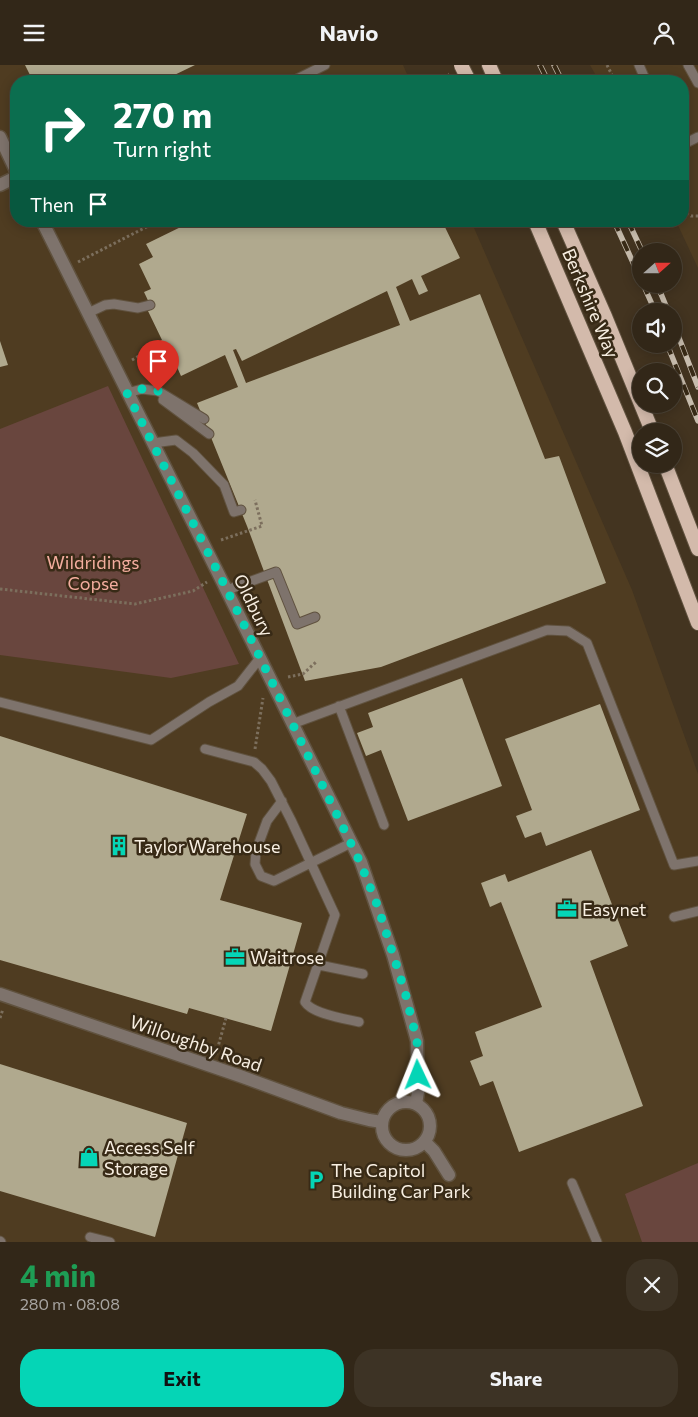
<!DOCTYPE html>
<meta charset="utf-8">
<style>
:root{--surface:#322718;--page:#3d3325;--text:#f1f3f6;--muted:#a8a5a2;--line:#4d4437;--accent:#05d5b6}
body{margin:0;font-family:Commissioner,sans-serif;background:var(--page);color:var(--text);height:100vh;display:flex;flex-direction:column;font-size:19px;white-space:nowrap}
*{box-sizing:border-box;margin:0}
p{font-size:16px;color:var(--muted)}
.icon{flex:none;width:28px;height:28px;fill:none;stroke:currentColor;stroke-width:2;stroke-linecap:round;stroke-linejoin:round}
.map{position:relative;height:1177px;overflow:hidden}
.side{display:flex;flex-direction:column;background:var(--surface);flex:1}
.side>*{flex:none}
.top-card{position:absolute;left:10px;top:10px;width:679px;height:152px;border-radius:20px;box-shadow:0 2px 12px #0003,0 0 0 1px var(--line);background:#0b6e4f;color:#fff;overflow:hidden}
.needle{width:32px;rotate:69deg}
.fabs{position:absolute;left:632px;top:178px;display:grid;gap:10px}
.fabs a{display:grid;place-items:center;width:50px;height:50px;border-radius:50%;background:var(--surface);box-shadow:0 2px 12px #0003,0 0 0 1px var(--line);font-size:25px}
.pin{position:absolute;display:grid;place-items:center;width:42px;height:42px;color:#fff;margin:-51px -21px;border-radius:50% 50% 50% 0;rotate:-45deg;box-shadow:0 0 5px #0007}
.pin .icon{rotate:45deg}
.me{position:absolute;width:55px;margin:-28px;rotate:358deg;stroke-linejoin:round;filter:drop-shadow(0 0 4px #0008)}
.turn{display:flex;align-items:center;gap:18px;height:105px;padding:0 20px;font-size:22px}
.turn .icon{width:65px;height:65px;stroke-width:2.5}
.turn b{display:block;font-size:35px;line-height:42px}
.then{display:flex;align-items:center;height:48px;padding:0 20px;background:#0003;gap:10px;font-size:19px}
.round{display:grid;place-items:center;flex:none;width:52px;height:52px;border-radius:20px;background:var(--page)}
.summary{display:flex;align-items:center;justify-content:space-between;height:85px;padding:0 20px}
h1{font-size:30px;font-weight:700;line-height:38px;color:#1e9e55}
.action{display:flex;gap:10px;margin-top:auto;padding:10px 20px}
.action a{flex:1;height:58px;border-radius:20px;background:var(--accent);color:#111;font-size:20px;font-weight:700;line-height:58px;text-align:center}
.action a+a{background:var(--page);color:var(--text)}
header{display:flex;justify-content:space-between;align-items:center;height:65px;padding:0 20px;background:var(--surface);font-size:22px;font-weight:700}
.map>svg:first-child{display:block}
</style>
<header><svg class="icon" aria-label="menu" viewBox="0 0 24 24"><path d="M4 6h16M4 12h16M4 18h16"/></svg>Navio<svg class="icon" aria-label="person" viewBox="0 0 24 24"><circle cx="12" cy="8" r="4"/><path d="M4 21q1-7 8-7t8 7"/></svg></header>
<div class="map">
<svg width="698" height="1177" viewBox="0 0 698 1177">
<rect width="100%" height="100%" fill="#433420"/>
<path fill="#4f3c21" d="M 0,0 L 403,0 L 410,16 L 16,16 L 16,156 L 471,156 L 632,525 L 698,709 L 698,1177 L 0,1177 Z
M 590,0 L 698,0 L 698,203 L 676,156 L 682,156 L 682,16 L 599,16 Z"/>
<path fill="#69463e" d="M 108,321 L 239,599 L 171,613 L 0,590 L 0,364 Z
M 698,1098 L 698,1177 L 642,1177 L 625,1129 Z"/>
<path fill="#b0a98e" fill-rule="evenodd" d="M 25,0 L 195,0 L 162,16 L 33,16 Z
M 193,156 L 442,156 L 460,193 L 421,211 L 428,226 L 419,230 L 412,214 L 396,222 L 410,256 L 480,229 L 545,394 L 559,391 L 606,518 L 381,602 L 305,616 L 247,461 L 197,338 L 238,322 L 225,290 L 181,311 L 177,302 L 166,308 L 152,280 L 162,275 L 148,246 L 152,244 L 144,227 L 151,224 L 139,199 L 153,192 L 146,179 ZM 387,226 L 400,260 L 246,318 L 233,285 L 236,284 L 242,296 Z
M 0,276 L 8,300 L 0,302 Z
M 462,613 L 502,721 L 408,756 L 381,685 L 366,691 L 357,668 L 373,662 L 368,648 Z
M 600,639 L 640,745 L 546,781 L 541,767 L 525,773 L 516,751 L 532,745 L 505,674 Z
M 0,671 L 247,749 L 220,835 L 302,858 L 271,966 L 189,943 L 187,949 L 0,895 Z
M 591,785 L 628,881 L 590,896 L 643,1041 L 519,1087 L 493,1016 L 480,1021 L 470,996 L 483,991 L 475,967 L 542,942 L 501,837 L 490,842 L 481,818 L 505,809 L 508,817 Z
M 0,999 L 187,1058 L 155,1172 L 0,1126 Z"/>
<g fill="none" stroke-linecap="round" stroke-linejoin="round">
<defs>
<path id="service" d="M 639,0 L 646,16
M 688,0 L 698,18
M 293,16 L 325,0
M 682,80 L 698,72
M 88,248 L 105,240 L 114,239 L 138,243 L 150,240
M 127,328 L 142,324 L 158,326 L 204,354
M 163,335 L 209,369
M 153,378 L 176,375 L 193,388 L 224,420 L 234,447 L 241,445
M 227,525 L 276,507 L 297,559 L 315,552
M 0,637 L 151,675 L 209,637 L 238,621 L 260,593
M 339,641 L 384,760
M 292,659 L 547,565 L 568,566 L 587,578 L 674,800 L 698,796
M 205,684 L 254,697 L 262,704 L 271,716 L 291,755 L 335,850 L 305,937 C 312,949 346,954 359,957
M 282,736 L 267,756 L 256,786 L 255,799 L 261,811 L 274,816 L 351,778
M 674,852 L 698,846
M 319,900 L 363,909
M 572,1118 L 597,1177
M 90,1172 L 110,1177
M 0,1176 L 1,1177"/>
<path id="minor" d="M 0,72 L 16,106
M 0,120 L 16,112
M 42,156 L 219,510 L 361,797 L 393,890 L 417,976 L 418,1027 L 416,1039
M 0,929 L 240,1011 L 341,1048 L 369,1055 L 382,1057
M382 1061a24 24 0 1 1 48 0a24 24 0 1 1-48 0Z
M 425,1077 L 434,1086 L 449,1110"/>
<path id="trunk" d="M 489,0 L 496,16
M 535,156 L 625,367 L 698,558
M 563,156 L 604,249 L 652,366
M 665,399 L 698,484"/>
</defs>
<use href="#service" stroke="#60523f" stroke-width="11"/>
<use href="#minor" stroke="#60523f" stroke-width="15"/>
<use href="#trunk" stroke="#60523f" stroke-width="16"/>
<path stroke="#7c6f5d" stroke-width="3" stroke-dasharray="2.5 2.5" stroke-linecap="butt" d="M 607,0 L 615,16
M 435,16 L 449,9
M 682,146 L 691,151 L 698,151
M 62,156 L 64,161
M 78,197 L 158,156
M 132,295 L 153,283
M 221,475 L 262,461 L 255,435
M 0,524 L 135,539 L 193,526 L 207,517
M 288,612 L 303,609 L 316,597
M 255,684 L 263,633
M 0,953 L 3,944
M 216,989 L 226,953"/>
<use href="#service" stroke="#7e736c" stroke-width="9"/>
<use href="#minor" stroke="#7e736c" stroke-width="12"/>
<use href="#trunk" stroke="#d3baab" stroke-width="14"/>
<defs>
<path id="rail" d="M 540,0 L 548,16
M 554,0 L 562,16
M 614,156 L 641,215
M 628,156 L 642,186
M 643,219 L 655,246
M 657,219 L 668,246
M 674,260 L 698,322
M 667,279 L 698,356"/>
</defs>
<use href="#rail" stroke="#c7bcad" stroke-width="5.5"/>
<use href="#rail" stroke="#382a16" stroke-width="4" stroke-dasharray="11" stroke-linecap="butt"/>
<defs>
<path id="trunk-bridge" d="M 461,0 L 469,16"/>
</defs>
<use href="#trunk-bridge" stroke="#60523f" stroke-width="16" stroke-linecap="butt"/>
<use href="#trunk-bridge" stroke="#d3baab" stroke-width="14"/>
</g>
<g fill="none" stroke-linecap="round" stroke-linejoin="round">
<path stroke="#05d5b6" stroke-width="9" stroke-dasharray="0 16.2" d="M 158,326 L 142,324 L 127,328 L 227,525 L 360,797 L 378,842 L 405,927 L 417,976 L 418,1010"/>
</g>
<defs>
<symbol id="building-bare" viewBox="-9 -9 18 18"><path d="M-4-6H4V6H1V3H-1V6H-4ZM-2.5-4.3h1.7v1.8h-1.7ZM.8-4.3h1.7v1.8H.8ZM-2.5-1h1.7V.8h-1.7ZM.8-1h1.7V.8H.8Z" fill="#05d5b6" stroke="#382a16" stroke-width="2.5" paint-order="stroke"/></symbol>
<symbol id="office-bare" viewBox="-9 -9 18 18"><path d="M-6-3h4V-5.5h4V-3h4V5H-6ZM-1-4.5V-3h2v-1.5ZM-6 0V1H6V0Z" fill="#05d5b6" stroke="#382a16" stroke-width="2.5" paint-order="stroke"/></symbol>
<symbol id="shop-bare" viewBox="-9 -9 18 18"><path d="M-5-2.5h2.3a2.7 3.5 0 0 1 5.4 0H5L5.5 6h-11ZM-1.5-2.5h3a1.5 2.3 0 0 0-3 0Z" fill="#05d5b6" stroke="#382a16" stroke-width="2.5" paint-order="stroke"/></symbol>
<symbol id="parking-bare" viewBox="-9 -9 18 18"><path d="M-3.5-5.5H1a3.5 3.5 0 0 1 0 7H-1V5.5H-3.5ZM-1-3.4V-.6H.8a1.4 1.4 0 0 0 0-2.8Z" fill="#05d5b6" stroke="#382a16" stroke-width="2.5" paint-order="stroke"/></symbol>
</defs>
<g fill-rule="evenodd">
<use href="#building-bare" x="105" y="767" width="28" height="28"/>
<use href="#office-bare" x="553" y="830" width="28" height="28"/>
<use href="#office-bare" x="221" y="878" width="28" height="28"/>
<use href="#shop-bare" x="75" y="1078" width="28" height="28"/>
<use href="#parking-bare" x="302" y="1101" width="28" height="28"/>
</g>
<g text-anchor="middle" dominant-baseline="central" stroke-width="5" stroke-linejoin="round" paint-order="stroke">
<g font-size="18" fill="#f8efe2" stroke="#382a16">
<text transform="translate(591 238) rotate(67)">Berkshire Way</text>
<text transform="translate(254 540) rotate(64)">Oldbury</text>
<text transform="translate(196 978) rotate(19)">Willoughby Road</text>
</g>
<g font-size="18" fill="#f3ad9e" stroke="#382a16">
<text x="93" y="497">Wildridings<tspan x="93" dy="21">Copse</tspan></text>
</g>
<g font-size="18" fill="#f8efe2" stroke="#382a16" text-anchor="start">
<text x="134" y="781">Taylor Warehouse</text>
<text x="582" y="844">Easynet</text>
<text x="250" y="892">Waitrose</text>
<text x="104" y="1082">Access Self<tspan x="104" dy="21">Storage</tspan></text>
<text x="331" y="1105">The Capitol<tspan x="331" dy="21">Building Car Park</tspan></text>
</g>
</g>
</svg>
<div class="fabs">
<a><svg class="needle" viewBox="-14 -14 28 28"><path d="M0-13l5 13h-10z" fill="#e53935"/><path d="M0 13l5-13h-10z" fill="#a8a5a2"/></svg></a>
<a><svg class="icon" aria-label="sound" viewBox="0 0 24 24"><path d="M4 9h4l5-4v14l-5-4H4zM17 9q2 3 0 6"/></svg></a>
<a><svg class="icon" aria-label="search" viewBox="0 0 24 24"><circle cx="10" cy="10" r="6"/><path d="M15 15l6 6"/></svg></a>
<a><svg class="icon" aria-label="layers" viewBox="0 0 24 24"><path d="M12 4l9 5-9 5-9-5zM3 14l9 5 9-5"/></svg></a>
</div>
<div class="pin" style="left:158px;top:326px;background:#d93025"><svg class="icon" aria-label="arrive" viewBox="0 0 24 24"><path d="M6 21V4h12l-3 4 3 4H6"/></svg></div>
<svg class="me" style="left:418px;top:1010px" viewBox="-20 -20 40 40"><path d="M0-17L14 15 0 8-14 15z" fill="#05d5b6" stroke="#fff" stroke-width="4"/></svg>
<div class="top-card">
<div class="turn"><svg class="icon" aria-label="right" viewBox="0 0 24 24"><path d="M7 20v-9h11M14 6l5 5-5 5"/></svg><div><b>270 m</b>Turn right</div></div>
<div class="then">Then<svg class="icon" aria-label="arrive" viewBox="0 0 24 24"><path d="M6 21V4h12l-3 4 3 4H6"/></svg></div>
</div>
</div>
<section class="side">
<div class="summary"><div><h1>4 min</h1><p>280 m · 08:08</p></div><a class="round"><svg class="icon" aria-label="close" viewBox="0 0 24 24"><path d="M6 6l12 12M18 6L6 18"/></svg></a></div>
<div class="action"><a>Exit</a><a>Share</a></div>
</section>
